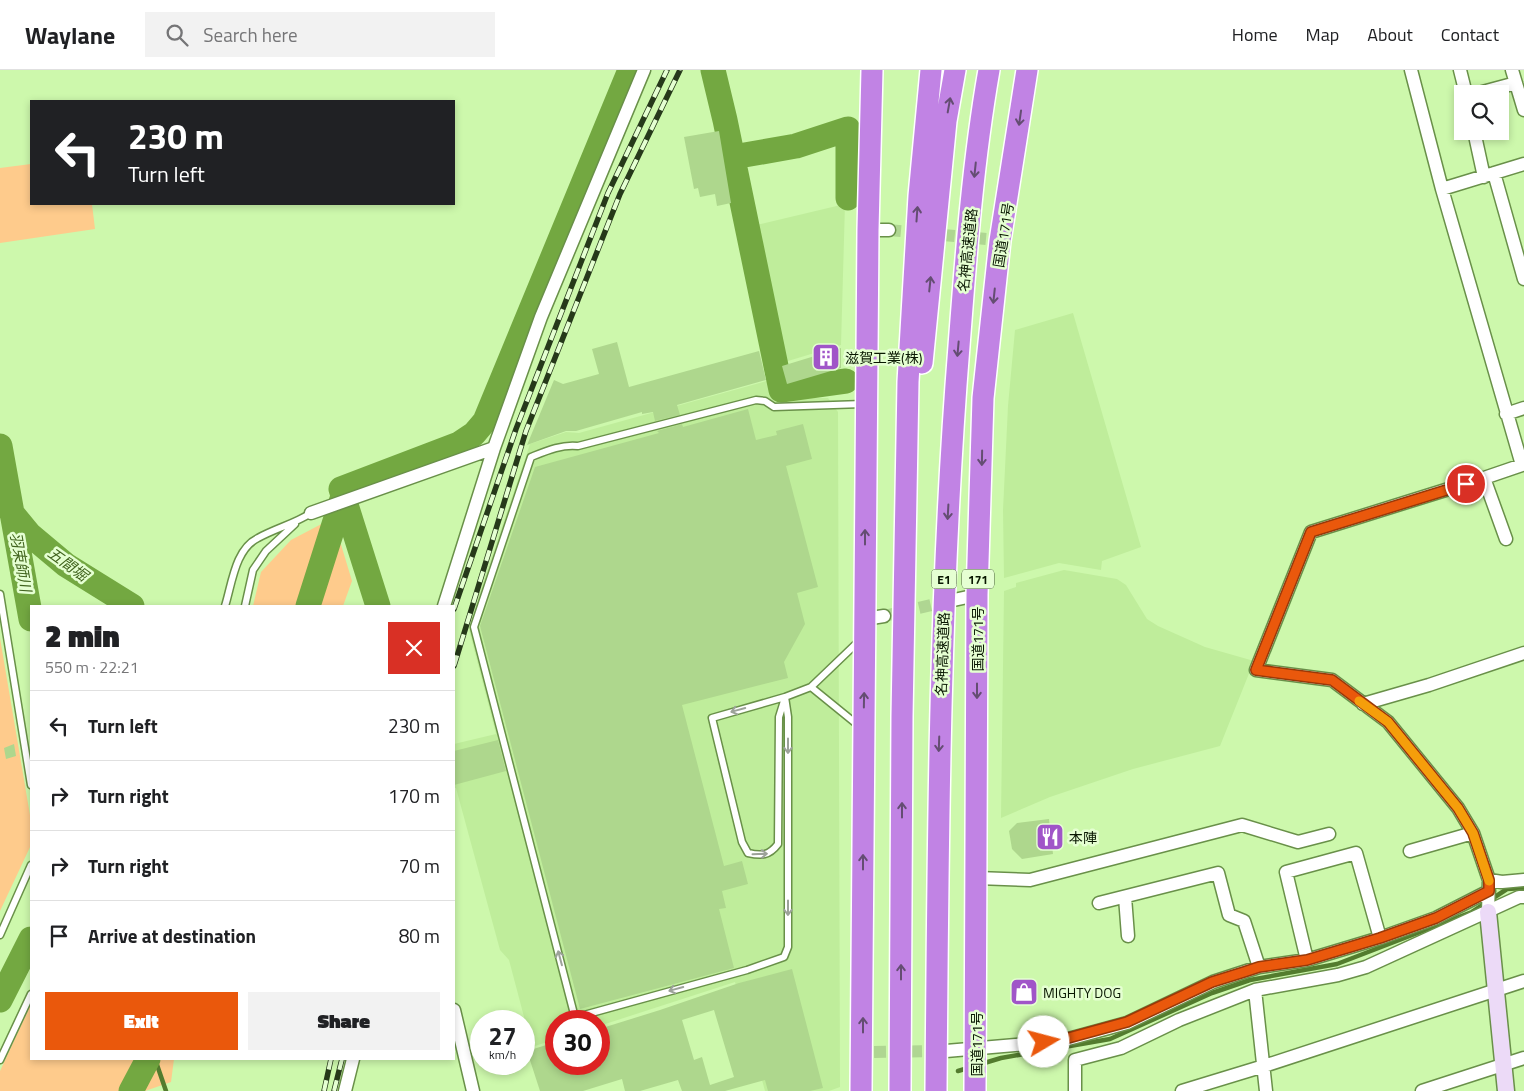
<!DOCTYPE html>
<meta charset="utf-8">
<style>
:root{--surface:#fff;--page:#f2f2f2;--text:#202124;--muted:#757577;--line:#e0e0e0;--accent:#ea580c}
body{margin:0;font-family:"Titillium Web","Noto Sans JP",sans-serif;background:var(--page);color:var(--text);height:100vh;display:flex;flex-direction:column;font-size:19px;white-space:nowrap}
*{box-sizing:border-box;margin:0}
p{font-size:16px;color:var(--muted)}
.icon{flex:none;width:28px;height:28px;fill:none;stroke:currentColor;stroke-width:2;stroke-linecap:round;stroke-linejoin:round}
.map{position:relative;flex:1;overflow:hidden}
.details{position:absolute;left:30px;top:535px;width:425px;height:455px;display:flex;flex-direction:column;background:var(--surface);border-radius:0px;box-shadow:0 2px 8px #0003}
.details>*{flex:none}
.hud{position:absolute;left:30px;top:30px;width:425px;height:105px;border-radius:0px;box-shadow:0 2px 8px #0003;background:#202124;color:#fff;overflow:hidden}
.tools{position:absolute;left:1454px;top:15px;display:grid;gap:10px}
.tools a{display:grid;place-items:center;width:55px;height:55px;border-radius:0px;background:var(--surface);box-shadow:0 2px 8px #0003;font-size:25px}
.speed{position:absolute;left:470px;top:940px;display:flex;gap:10px;font-size:25px;font-weight:700;text-align:center}
.speed>*{display:grid;place-content:center;width:65px;height:65px;border-radius:50%;background:var(--surface);box-shadow:0 2px 8px #0003;line-height:1}
.speed small{font-size:12px;font-weight:400}
.speed .limit{border:8px solid #d22;background:#fff;color:#111}
.pin{position:absolute;display:grid;place-items:center;width:42px;height:42px;color:#fff;margin:-21px;border:2px solid #fff;border-radius:50%;box-shadow:0 1px 5px #0007}
.me{position:absolute;width:55px;margin:-28px;rotate:82deg;stroke-linejoin:round;filter:drop-shadow(0 0 4px #0008)}
.turn{display:flex;align-items:center;gap:18px;height:105px;padding:0 15px;font-size:22px}
.turn .icon{width:65px;height:65px;stroke-width:2.5}
.turn b{display:block;font-size:35px;line-height:42px}
.round{display:grid;place-items:center;flex:none;width:52px;height:52px;border-radius:0px;background:var(--page)}
.headline{display:flex;align-items:center;justify-content:space-between;height:85px;padding:0 15px}
h1{font-size:30px;font-weight:800;line-height:38px}
.primary-button{display:flex;gap:10px;margin-top:auto;padding:10px 15px}
.primary-button a{flex:1;height:58px;border-radius:0px;background:var(--accent);color:#fff;font-size:20px;font-weight:800;line-height:58px;text-align:center}
.primary-button a+a{background:var(--page);color:var(--text)}
ul{padding:0;list-style:none}
li{display:flex;align-items:center;gap:15px;height:70px;padding:0 15px;border-top:1px solid var(--line)}
li div{flex:1}
li b{display:block;font-size:19px}
li em{font-style:normal}
header{display:flex;align-items:center;gap:30px;box-sizing:border-box;height:70px;padding:0 25px;background:var(--surface);border-bottom:1px solid var(--line)}
header strong{font-size:24px}
nav{display:flex;gap:28px;margin-inline-start:auto;font-size:18px}
.search{width:350px;height:45px;background:var(--page);display:flex;align-items:center;gap:12px;box-sizing:border-box;padding:0 18px;border-radius:0px;color:var(--muted);font-size:19px}
.map>svg:first-child{display:block}
</style>
<header>
<strong>Waylane</strong>
<div class="search"><svg class="icon" aria-label="search" viewBox="0 0 24 24"><circle cx="10" cy="10" r="6"/><path d="M15 15l6 6"/></svg>Search here</div>
<nav><a>Home</a><a>Map</a><a>About</a><a>Contact</a></nav>
</header>
<div class="map">
<svg width="1524" height="1021" viewBox="0 0 1524 1021">
<rect width="100%" height="100%" fill="#cdf8ac"/>
<path fill="#bfed9b" d="M 845,134 L 841,275 L 778,294 L 752,156 Z
M 1073,243 L 1141,477 L 1102,491 L 1101,500 L 1059,493 L 1004,508 L 1003,440 L 1008,336 L 1015,260 Z
M 774,309 L 779,328 L 828,328 L 838,342 L 840,1017 L 829,1021 L 765,1021 L 735,912 L 599,956 L 599,951 L 556,951 L 556,969 L 532,977 L 509,890 L 500,880 L 456,718 L 454,718 L 454,674 L 496,664 L 468,556 L 530,374 L 566,362 L 579,363 Z
M 1064,500 L 1117,509 L 1126,515 L 1147,549 L 1158,556 L 1205,577 L 1254,591 L 1220,676 L 1133,699 L 1050,727 L 1001,748 L 1004,521 L 1016,517 L 1016,513 Z"/>
<path fill="#fecb8c" d="M 31,94 L 31,134 L 92,134 L 95,159 L 0,173 L 0,98 Z
M 333,448 L 352,511 L 343,536 L 253,536 L 261,502 L 291,470 Z
M 0,568 L 31,751 L 31,775 L 0,841 Z
M 31,934 L 31,989 L 174,989 L 171,1012 L 145,1021 L 0,1021 L 0,1001 Z"/>
<g fill="none" stroke-linecap="round" stroke-linejoin="round">
<path stroke="#537c2e" stroke-width="4.5" d="M 155,989 L 166,1021
M 981,994 L 1001,988 L 1110,969 L 1212,923 L 1250,910 L 1337,894 L 1472,842 L 1507,819 L 1524,818
M 958,1001 L 968,998"/>
<path stroke="#73a841" stroke-width="25" d="M 713,0 L 725,50 L 781,320 L 846,311
M 733,87 L 796,76 L 848,59 L 848,128
M 0,376 L 31,549
M 11,442 L 29,464 L 66,495 L 132,536
M 308,536 L 343,426
M 378,536 L 341,419 L 459,374 L 474,364 L 485,351 L 630,0
M 0,930 L 31,869
M 131,1021 L 148,989"/>
</g>
<path fill="#aed78d" fill-rule="evenodd" d="M 719,61 L 731,133 L 717,136 L 715,124 L 700,127 L 698,118 L 694,119 L 684,67 Z
M 617,272 L 629,317 L 759,281 L 766,310 L 677,335 L 680,345 L 655,351 L 653,342 L 642,344 L 642,342 L 576,361 L 566,361 L 527,375 L 554,310 L 563,314 L 599,304 L 592,279 Z
M 841,278 L 841,298 L 787,314 L 782,296 Z
M 748,339 L 756,370 L 777,365 L 776,361 L 803,354 L 812,389 L 786,396 L 818,517 L 797,523 L 805,554 L 784,592 L 788,608 L 682,635 L 724,796 L 742,791 L 748,814 L 722,821 L 726,838 L 719,839 L 734,898 L 580,939 L 480,556 L 535,397 L 659,363 L 657,361 L 682,354 L 683,357 Z
M 498,670 L 506,701 L 454,715 L 454,681 Z
M 14,674 L 16,686 L 6,689 L 4,678 Z
M 1049,749 L 1053,784 L 1022,789 L 1012,779 L 1009,761 L 1017,753 Z
M 792,899 L 823,1018 L 810,1021 L 768,1021 L 765,1010 L 725,1021 L 682,1021 L 678,1010 L 640,1021 L 625,1021 L 622,1009 L 583,1021 L 540,1021 L 527,981 L 556,972 L 556,994 L 599,994 L 599,959 L 660,940 L 739,913 ZM 714,940 L 734,1007 L 710,1015 L 702,987 L 694,990 L 682,950 Z"/>
<g fill="none" stroke-linecap="round" stroke-linejoin="round">
<path stroke="#afd692" stroke-width="12" stroke-dasharray="12 6" stroke-linecap="butt" d="M 889,160 L 986,169
M 884,546 L 949,531
M 874,982 L 942,981"/>
<defs>
<path id="lane" d="M 0,524 L 31,715
M 225,536 C 232,514 235,479 258,468 C 276,458 294,454 311,443
M 245,536 L 253,500 L 266,481 L 295,454
M 811,617 L 859,571
M 785,627 L 788,647 L 788,877 L 784,887 L 747,900 L 584,945 L 574,944 L 474,557 L 531,387 C 546,381 562,374 578,376 L 756,330 L 765,331 L 774,337 L 863,334
M 784,631 L 779,647 L 778,774 C 769,786 761,786 748,783 L 742,772 L 712,648 L 785,627 L 811,617 L 859,656
M 0,865 L 31,795
M 0,990 L 31,924"/>
<path id="street" d="M 1411,0 L 1442,119 L 1522,395 L 1484,408 L 1311,462 L 1256,600 L 1332,610 L 1388,652 L 1458,738 L 1473,763 L 1489,810 L 1488,842
M 1460,0 L 1466,24
M 1512,0 L 1524,40
M 1475,24 L 1516,13
M 1474,61 L 1484,107
M 1494,103 L 1524,209
M 1442,119 L 1524,94
M 868,160 L 889,160
M 1506,344 L 1524,338
M 1484,408 L 1506,469
M 311,443 L 494,378 L 541,247 L 644,0
M 949,531 L 977,525
M 444,536 L 494,378
M 865,549 L 884,546
M 1363,634 L 1429,615 L 1524,583
M 1410,781 L 1473,763
M 977,808 L 1030,810 L 1242,755 L 1298,772 L 1329,764
M 1489,810 L 1502,812 L 1524,810
M 1125,827 L 1128,866
M 1099,833 L 1218,803 L 1229,845 L 1244,851 L 1259,897
M 1307,890 L 1286,802 L 1356,783 L 1380,868
M 1255,920 L 1266,1021
M 454,940 L 473,1021
M 946,981 L 1061,971 L 1127,953 L 1213,912 L 1259,897 L 1307,890 L 1380,868 L 1436,848 L 1489,821
M 345,1021 L 353,989
M 1075,1021 L 1075,990 L 1121,978 L 1179,950 L 1255,920 L 1338,905 L 1366,897 L 1519,827 L 1524,827
M 1182,1021 L 1264,996 L 1524,911
M 1422,1021 L 1524,988"/>
<path id="secondary" d="M 1488,842 L 1506,1021"/>
<path id="highway" d="M 922,293 L 946,51 L 955,0
M 861,1021 L 868,160 L 872,0
M 900,1021 L 902,647 L 908,312 L 919,126 L 931,0
M 936,1021 C 938,772 939,524 959,276 C 966,184 973,91 989,0
M 975,1021 L 977,525 L 983,328 L 1000,171 L 1027,0"/>
</defs>
<use href="#lane" stroke="#699049" stroke-width="9"/>
<use href="#street" stroke="#699049" stroke-width="15"/>
<use href="#secondary" stroke="#699049" stroke-width="19"/>
<use href="#highway" stroke="#fff" stroke-width="24"/>
<use href="#lane" stroke="#fff" stroke-width="6"/>
<use href="#street" stroke="#fff" stroke-width="12"/>
<use href="#secondary" stroke="#ecdaf7" stroke-width="16"/>
<use href="#highway" stroke="#c183e4" stroke-width="21"/>
<defs>
<path id="rail" d="M 454,539 L 516,359 L 608,123 L 667,0
M 454,596 L 526,361 L 620,124 L 680,0
M 324,1021 L 331,989
M 334,1021 L 342,989"/>
</defs>
<use href="#rail" stroke="#26391a" stroke-width="5.5"/>
<use href="#rail" stroke="#e5ffd2" stroke-width="4" stroke-dasharray="11" stroke-linecap="butt"/>
</g>
<defs><path id="oneway-shaft" d="M-6 0H5M1.5-3L5.5 0L1.5 3" fill="none" stroke-width="1.6" stroke-linecap="round" stroke-linejoin="round" transform="scale(1.25)"/></defs>
<g stroke="#644d72">
<use href="#oneway-shaft" transform="translate(949 35) rotate(-80)"/>
<use href="#oneway-shaft" transform="translate(1020 48) rotate(98)"/>
<use href="#oneway-shaft" transform="translate(975 100) rotate(96)"/>
<use href="#oneway-shaft" transform="translate(917 144) rotate(-86)"/>
<use href="#oneway-shaft" transform="translate(930 214) rotate(-84)"/>
<use href="#oneway-shaft" transform="translate(994 226) rotate(96)"/>
<use href="#oneway-shaft" transform="translate(958 279) rotate(95)"/>
<use href="#oneway-shaft" transform="translate(982 388) rotate(91)"/>
<use href="#oneway-shaft" transform="translate(948 442) rotate(93)"/>
<use href="#oneway-shaft" transform="translate(865 467) rotate(-90)"/>
<use href="#oneway-shaft" transform="translate(977 621) rotate(90)"/>
<use href="#oneway-shaft" transform="translate(864 630) rotate(-89)"/>
<use href="#oneway-shaft" transform="translate(939 674) rotate(92)"/>
<use href="#oneway-shaft" transform="translate(902 740) rotate(-90)"/>
<use href="#oneway-shaft" transform="translate(863 792) rotate(-90)"/>
<use href="#oneway-shaft" transform="translate(901 902) rotate(-90)"/>
<use href="#oneway-shaft" transform="translate(863 955) rotate(-90)"/>
</g>
<g stroke="#9ca299">
<use href="#oneway-shaft" transform="translate(738 640) rotate(165)"/>
<use href="#oneway-shaft" transform="translate(788 676) rotate(90)"/>
<use href="#oneway-shaft" transform="translate(760 784) rotate(-2)"/>
<use href="#oneway-shaft" transform="translate(788 838) rotate(90)"/>
<use href="#oneway-shaft" transform="translate(560 888) rotate(-105)"/>
<use href="#oneway-shaft" transform="translate(676 919) rotate(165)"/>
</g>
<g fill="none" stroke-linecap="round" stroke-linejoin="round">
<defs>
<path id="route" d="M 1044,972 L 1061,970 L 1127,952 L 1212,912 L 1244,902 L 1259,897 L 1307,890 L 1380,868 L 1436,848 L 1489,821 L 1489,810 L 1473,763 L 1458,738 L 1388,652 L 1332,610 L 1256,600 L 1311,462 L 1466,414"/>
</defs>
<use href="#route" stroke="#983908" stroke-width="12"/>
<use href="#route" stroke="#ea580c" stroke-width="9"/>
<path stroke="#f59e0b" stroke-width="9" d="M 1359,631 L 1388,652 L 1458,738 L 1473,763 L 1489,811"/>
</g>
<defs>
<symbol id="building-square" viewBox="-11 -11 22 22"><rect x="-9" y="-9" width="18" height="18" rx="4" fill="#a055c8" stroke="#e5ffd2"/><path d="M-4-6H4V6H1V3H-1V6H-4ZM-2.5-4.3h1.7v1.8h-1.7ZM.8-4.3h1.7v1.8H.8ZM-2.5-1h1.7V.8h-1.7ZM.8-1h1.7V.8H.8Z" fill="#fff"/></symbol>
<symbol id="restaurant-square" viewBox="-11 -11 22 22"><rect x="-9" y="-9" width="18" height="18" rx="4" fill="#a055c8" stroke="#e5ffd2"/><path d="M-5-6h1v4h1v-4h1v4h1v-4h1v5L-1.5 .5V6h-2V.5L-5-1ZM5-6V6H3V1.5H1.5Q1.5-4 5-6Z" fill="#fff"/></symbol>
<symbol id="shop-square" viewBox="-11 -11 22 22"><rect x="-9" y="-9" width="18" height="18" rx="4" fill="#a055c8" stroke="#e5ffd2"/><path d="M-5-2.5h2.3a2.7 3.5 0 0 1 5.4 0H5L5.5 6h-11ZM-1.5-2.5h3a1.5 2.3 0 0 0-3 0Z" fill="#fff"/></symbol>
</defs>
<g fill-rule="evenodd">
<use href="#building-square" x="810" y="271" width="32" height="32"/>
<use href="#restaurant-square" x="1034" y="751" width="32" height="32"/>
<use href="#shop-square" x="1008" y="906" width="32" height="32"/>
</g>
<g text-anchor="middle" dominant-baseline="central" stroke-width="5" stroke-linejoin="round" paint-order="stroke">
<g fill="#e5ffd2" stroke="#4a5d3f" stroke-width="1">
<rect x="931.5" y="499.5" width="25" height="19" rx="4"/>
<rect x="962" y="499.5" width="32" height="19" rx="4"/>
</g>
<g font-size="12" font-weight="bold" fill="#081700">
<text x="944" y="509">E1</text>
<text x="978" y="509">171</text>
</g>
<g font-size="14" fill="#081700" stroke="#e5ffd2">
<text transform="translate(1003 165) rotate(-81)">国道171号</text>
<text transform="translate(967 180) rotate(-84)">名神高速道路</text>
<text transform="translate(977 569) rotate(-90)">国道171号</text>
<text transform="translate(942 584) rotate(-88)">名神高速道路</text>
<text transform="translate(976 974) rotate(-90)">国道171号</text>
</g>
<g font-size="14" fill="#081700" stroke="#e5ffd2" text-anchor="start">
<text x="845" y="287">滋賀工業(株)</text>
<text x="1069" y="767">本陣</text>
<text x="1043" y="922">MIGHTY DOG</text>
</g>
<g font-size="15" font-style="italic" fill="#40631d" stroke="#e5ffd2">
<text transform="translate(21 492) rotate(80)">羽束師川</text>
<text transform="translate(68 494) rotate(36)">五間堀</text>
</g>
</g>
</svg>
<div class="tools">
<a><svg class="icon" aria-label="search" viewBox="0 0 24 24"><circle cx="10" cy="10" r="6"/><path d="M15 15l6 6"/></svg></a>
</div>
<div class="speed"><div>27<small>km/h</small></div><div class="limit">30</div></div>
<div class="pin" style="left:1466px;top:414px;background:#d93025"><svg class="icon" aria-label="arrive" viewBox="0 0 24 24"><path d="M6 21V4h12l-3 4 3 4H6"/></svg></div>
<svg class="me" style="left:1044px;top:972px" viewBox="-20 -20 40 40"><circle r="19" fill="#fff"/><path d="M0-13L10 11 0 6-10 11z" fill="#ea580c"/></svg>
<div class="hud">
<div class="turn"><svg class="icon" aria-label="left" viewBox="0 0 24 24"><path d="M17 20v-9H6M10 6l-5 5 5 5"/></svg><div><b>230 m</b>Turn left</div></div>
</div>
<section class="details">
<div class="headline"><div><h1>2 min</h1><p>550 m · 22:21</p></div><a class="round" style="background:#d93025;color:#fff"><svg class="icon" aria-label="close" viewBox="0 0 24 24"><path d="M6 6l12 12M18 6L6 18"/></svg></a></div>
<ul>
<li><svg class="icon" aria-label="left" viewBox="0 0 24 24"><path d="M17 20v-9H6M10 6l-5 5 5 5"/></svg><div><b>Turn left</b></div><em>230 m</em></li>
<li><svg class="icon" aria-label="right" viewBox="0 0 24 24"><path d="M7 20v-9h11M14 6l5 5-5 5"/></svg><div><b>Turn right</b></div><em>170 m</em></li>
<li><svg class="icon" aria-label="right" viewBox="0 0 24 24"><path d="M7 20v-9h11M14 6l5 5-5 5"/></svg><div><b>Turn right</b></div><em>70 m</em></li>
<li><svg class="icon" aria-label="arrive" viewBox="0 0 24 24"><path d="M6 21V4h12l-3 4 3 4H6"/></svg><div><b>Arrive at destination</b></div><em>80 m</em></li>
</ul>
<div class="primary-button"><a>Exit</a><a>Share</a></div>
</section>
</div>
